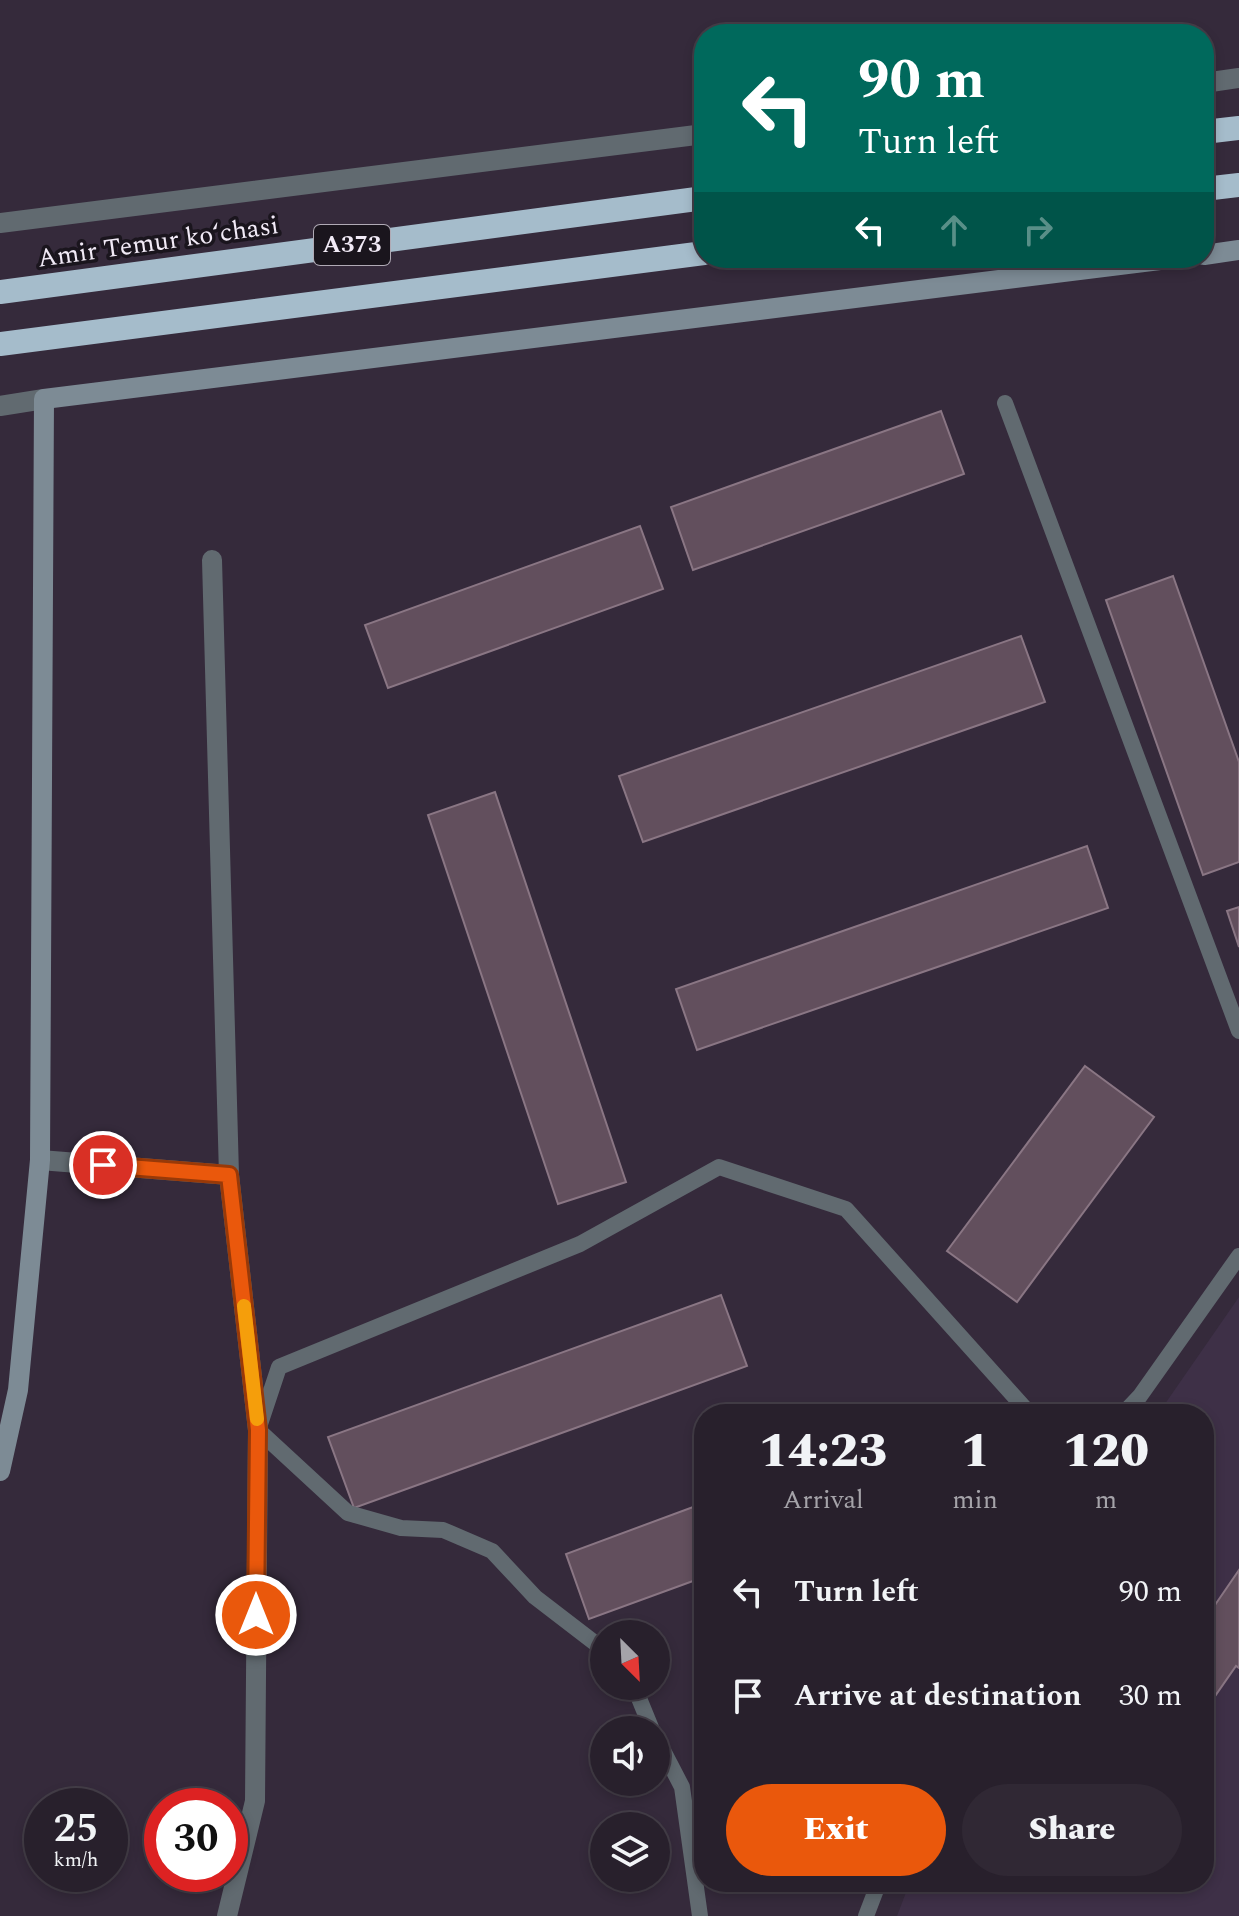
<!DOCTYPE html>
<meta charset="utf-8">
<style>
:root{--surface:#28202c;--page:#302834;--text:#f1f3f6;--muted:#a5a3a9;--line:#443e48;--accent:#ea580c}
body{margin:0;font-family:Spectral,serif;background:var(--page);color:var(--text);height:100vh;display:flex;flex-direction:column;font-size:30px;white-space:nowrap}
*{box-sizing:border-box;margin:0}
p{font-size:26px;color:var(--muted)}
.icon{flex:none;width:44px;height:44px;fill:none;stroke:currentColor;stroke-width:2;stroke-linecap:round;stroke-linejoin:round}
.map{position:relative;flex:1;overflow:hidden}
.drawer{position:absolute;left:694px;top:1404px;width:520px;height:488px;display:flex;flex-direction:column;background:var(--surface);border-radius:32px;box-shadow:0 4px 12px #0003,0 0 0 2px var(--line)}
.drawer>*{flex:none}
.guide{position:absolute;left:694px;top:24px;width:520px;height:244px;border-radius:32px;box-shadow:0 4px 12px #0003,0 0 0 2px var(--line);background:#00695c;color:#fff;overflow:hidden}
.needle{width:52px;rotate:156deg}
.controls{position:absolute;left:590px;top:1620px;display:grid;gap:16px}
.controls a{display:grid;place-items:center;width:80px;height:80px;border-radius:50%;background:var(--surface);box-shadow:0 4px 12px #0003,0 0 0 2px var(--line);font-size:40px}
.speed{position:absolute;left:24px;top:1788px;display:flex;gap:16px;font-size:40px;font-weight:700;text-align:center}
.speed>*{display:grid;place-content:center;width:104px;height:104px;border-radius:50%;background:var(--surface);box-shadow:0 4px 12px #0003,0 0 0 2px var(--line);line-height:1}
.speed small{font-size:20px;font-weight:400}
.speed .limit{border:12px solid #d22;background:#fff;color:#111}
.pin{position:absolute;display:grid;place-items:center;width:68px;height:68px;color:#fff;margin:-34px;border:4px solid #fff;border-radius:50%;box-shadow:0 2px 8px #0007}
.me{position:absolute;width:88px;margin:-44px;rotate:0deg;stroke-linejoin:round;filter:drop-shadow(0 0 6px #0008)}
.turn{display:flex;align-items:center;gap:28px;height:168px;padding:0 32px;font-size:36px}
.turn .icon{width:104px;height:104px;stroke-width:2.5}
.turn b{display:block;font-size:56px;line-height:68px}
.lanes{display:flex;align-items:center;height:76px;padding:0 32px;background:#0003;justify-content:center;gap:40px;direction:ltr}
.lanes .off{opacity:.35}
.eta{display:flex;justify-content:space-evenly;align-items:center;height:136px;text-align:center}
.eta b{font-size:48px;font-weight:800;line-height:56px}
.action{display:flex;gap:16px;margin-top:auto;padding:16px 32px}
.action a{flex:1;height:92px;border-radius:48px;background:var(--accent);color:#fff;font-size:32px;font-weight:800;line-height:92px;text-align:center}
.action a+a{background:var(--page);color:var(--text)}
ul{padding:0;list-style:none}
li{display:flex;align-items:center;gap:24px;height:104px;padding:0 32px}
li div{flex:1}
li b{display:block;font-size:30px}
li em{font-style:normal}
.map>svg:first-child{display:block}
</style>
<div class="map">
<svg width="1239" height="1916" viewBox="0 0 1239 1916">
<rect width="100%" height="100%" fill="#352a3b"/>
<path fill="#3e3047" d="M 1239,1297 L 1239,1916 L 897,1916 L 910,1882 L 1204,1882 L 1204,1414 L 1158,1414 Z"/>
<path fill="#624f5d" stroke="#8a7684" stroke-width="2" d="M 941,411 L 964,474 L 693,570 L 671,507 Z
M 640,526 L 663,589 L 388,688 L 365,625 Z
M 1173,576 L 1239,762 L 1239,862 L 1203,875 L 1106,600 Z
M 1021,636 L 1045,702 L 643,842 L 619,776 Z
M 495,792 L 626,1182 L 558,1204 L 428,815 Z
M 1087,846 L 1108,908 L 697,1050 L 676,989 Z
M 1239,907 L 1239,947 L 1227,911 Z
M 1085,1066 L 1154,1117 L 1017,1302 L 947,1251 Z
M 721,1295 L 747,1366 L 354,1508 L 328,1437 Z
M 704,1503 L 704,1577 L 589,1619 L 566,1554 Z
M 1239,1570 L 1239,1668 L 1236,1666 L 1204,1712 L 1204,1621 Z"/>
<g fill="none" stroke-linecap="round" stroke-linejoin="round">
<path stroke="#616a70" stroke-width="16" d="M 1005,403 L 1239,1031
M 1123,1414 L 1140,1396 L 1239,1256
M 604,1650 L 535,1597 L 492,1551 L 443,1530 L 401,1528 L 348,1513 L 258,1430 L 279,1367 L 580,1244 L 719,1167 L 846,1209 L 1030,1414
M 634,1686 L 652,1730
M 656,1737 L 682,1787 L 700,1916
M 866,1916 L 879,1882"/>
<path stroke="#616a70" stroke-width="20" d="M 1204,83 L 1239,78
M 0,223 L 704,134
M 0,406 L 44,399
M 212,560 L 229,1175 L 258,1430 L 255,1801 L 227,1916
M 40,1160 L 229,1175"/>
<path stroke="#7d8b95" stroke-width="20" d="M 1204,255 L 1239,250
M 0,1471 L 18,1390 L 40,1160 L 44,399 L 1176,258"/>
<path stroke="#a5bccb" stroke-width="24" d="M 1204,132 L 1239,128
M 1204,189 L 1239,185
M 0,292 L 704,198
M 0,344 L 704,253"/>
</g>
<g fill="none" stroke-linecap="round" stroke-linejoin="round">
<defs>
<path id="route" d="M 103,1165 L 229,1175 L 258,1430 L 256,1615"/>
</defs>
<use href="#route" stroke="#983908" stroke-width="20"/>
<use href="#route" stroke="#ea580c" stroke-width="14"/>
<path stroke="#f59e0b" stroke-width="14" d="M 244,1306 L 257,1419"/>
</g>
<g text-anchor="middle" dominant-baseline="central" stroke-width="7" stroke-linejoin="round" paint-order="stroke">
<rect fill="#1a151d" stroke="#b0aab5" stroke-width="2" x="314" y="225" width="76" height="40" rx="6"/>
<g font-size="24" font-weight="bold" fill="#f1eaf6">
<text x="352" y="245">A373</text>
</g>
<g font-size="26" fill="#f1eaf6" stroke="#1a151d">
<text transform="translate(158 242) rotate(-8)">Amir Temur koʻchasi</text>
</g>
</g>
</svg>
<div class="controls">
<a><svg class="needle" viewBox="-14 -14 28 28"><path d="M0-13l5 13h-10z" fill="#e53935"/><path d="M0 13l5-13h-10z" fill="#a5a3a9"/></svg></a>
<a><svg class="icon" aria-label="sound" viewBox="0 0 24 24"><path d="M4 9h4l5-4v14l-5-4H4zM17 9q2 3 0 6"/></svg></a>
<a><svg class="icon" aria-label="layers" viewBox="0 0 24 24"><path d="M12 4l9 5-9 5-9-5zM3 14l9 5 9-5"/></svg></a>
</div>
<div class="speed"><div>25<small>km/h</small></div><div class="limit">30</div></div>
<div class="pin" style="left:103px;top:1165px;background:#d93025"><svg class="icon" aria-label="arrive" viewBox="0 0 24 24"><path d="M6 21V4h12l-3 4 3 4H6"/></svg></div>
<svg class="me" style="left:256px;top:1615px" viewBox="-20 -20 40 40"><circle r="17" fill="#ea580c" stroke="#fff" stroke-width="3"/><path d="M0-11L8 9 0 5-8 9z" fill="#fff"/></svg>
<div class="guide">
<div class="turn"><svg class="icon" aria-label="left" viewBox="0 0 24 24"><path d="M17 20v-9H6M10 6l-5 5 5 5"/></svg><div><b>90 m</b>Turn left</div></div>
<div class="lanes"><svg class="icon" aria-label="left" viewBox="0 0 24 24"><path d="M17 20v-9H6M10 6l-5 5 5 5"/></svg><svg class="icon off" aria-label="ahead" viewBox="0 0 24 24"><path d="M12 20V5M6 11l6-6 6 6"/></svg><svg class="icon off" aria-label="right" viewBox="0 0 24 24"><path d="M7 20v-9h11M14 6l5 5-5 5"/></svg></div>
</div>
<section class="drawer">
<div class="eta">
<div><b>14:23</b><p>Arrival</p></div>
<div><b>1</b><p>min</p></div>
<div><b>120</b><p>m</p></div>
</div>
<ul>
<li><svg class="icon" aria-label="left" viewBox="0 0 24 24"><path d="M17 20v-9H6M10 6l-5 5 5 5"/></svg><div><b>Turn left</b></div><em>90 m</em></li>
<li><svg class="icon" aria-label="arrive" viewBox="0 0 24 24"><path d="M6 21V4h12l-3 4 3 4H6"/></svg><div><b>Arrive at destination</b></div><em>30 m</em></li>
</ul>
<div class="action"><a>Exit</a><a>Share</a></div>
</section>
</div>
